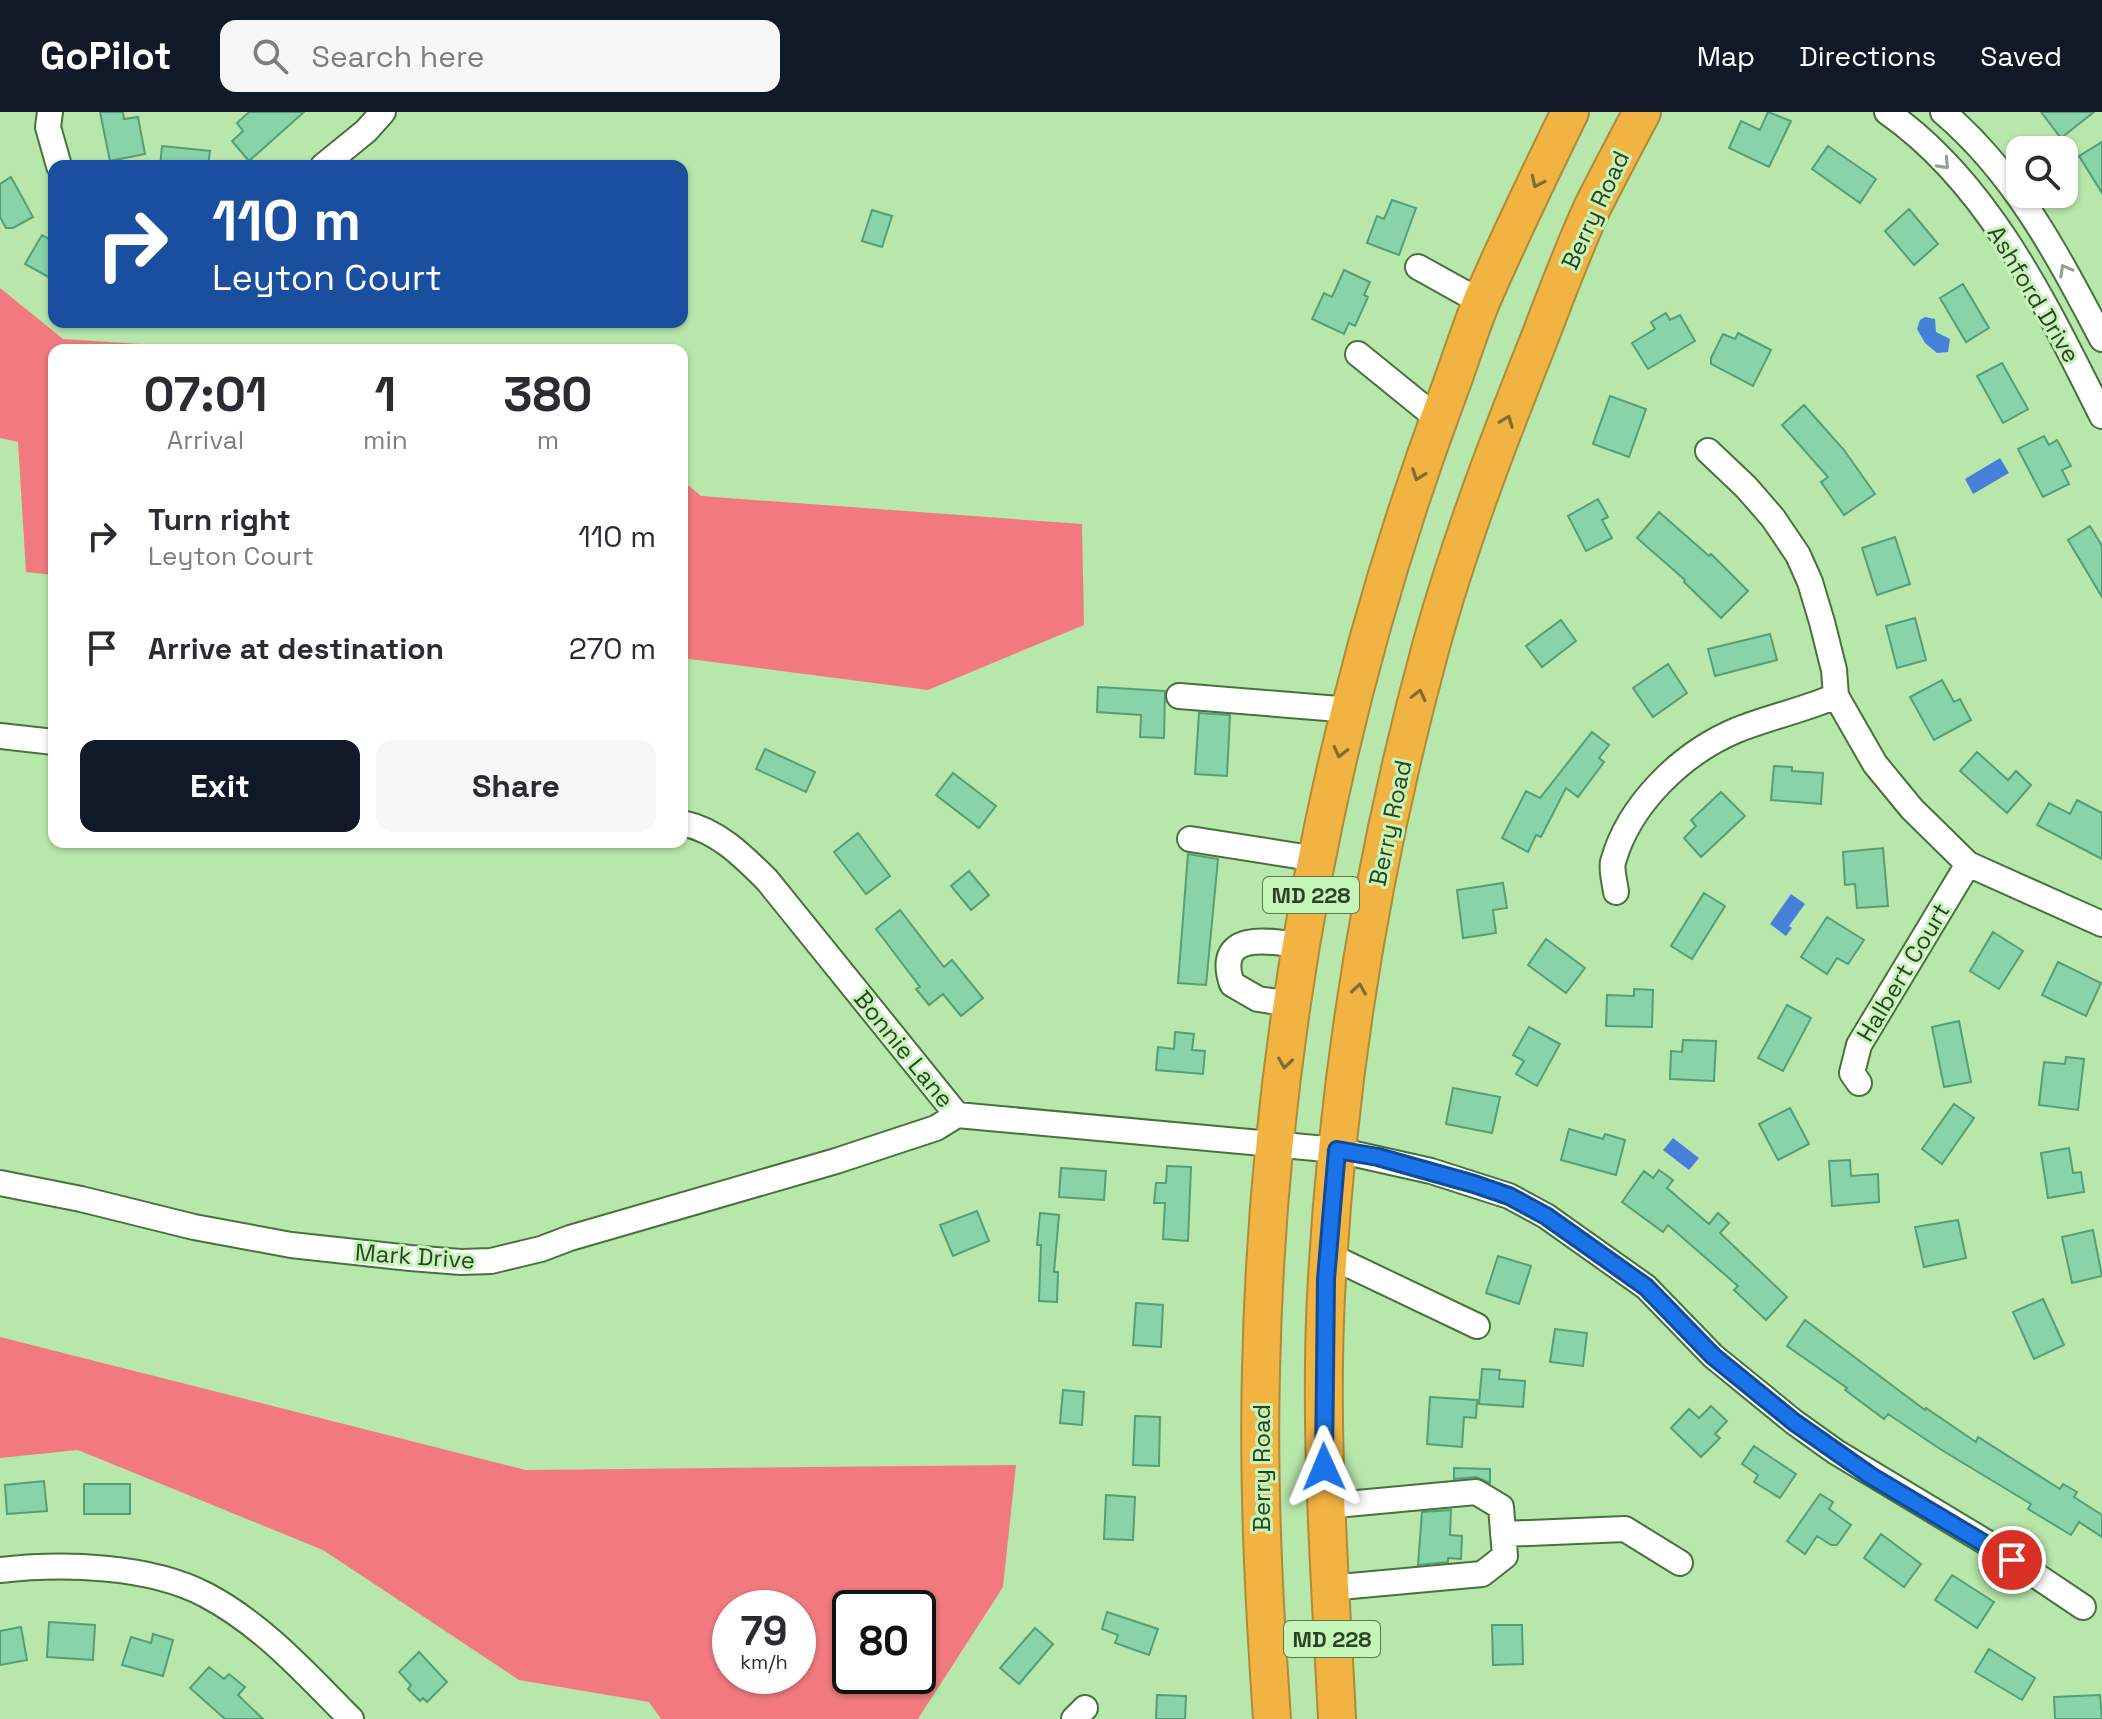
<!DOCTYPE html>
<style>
:root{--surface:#fff;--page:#f7f7f7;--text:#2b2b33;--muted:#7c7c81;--accent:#111827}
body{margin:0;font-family:"Space Grotesk",sans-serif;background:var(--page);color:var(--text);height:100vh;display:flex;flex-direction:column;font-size:30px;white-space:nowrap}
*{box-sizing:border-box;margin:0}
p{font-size:26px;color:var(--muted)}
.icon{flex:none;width:44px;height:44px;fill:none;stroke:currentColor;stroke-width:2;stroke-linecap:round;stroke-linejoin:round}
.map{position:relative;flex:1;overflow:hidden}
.side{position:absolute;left:48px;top:232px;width:640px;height:504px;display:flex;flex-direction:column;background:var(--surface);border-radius:16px;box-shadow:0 2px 6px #0004}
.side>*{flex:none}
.guide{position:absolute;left:48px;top:48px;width:640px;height:168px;border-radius:16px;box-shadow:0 2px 6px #0004;background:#1a4fa0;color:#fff;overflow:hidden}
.tools{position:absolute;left:2006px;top:24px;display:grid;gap:16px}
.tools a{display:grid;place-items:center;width:72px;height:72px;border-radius:16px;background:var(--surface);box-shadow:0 2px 6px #0004;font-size:40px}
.speed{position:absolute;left:712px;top:1478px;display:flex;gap:16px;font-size:40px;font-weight:700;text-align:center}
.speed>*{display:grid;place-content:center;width:104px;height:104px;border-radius:50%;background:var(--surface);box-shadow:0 2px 6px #0004;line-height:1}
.speed small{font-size:20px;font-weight:400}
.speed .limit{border:4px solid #111;border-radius:12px;background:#fff;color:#111}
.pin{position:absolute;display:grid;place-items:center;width:68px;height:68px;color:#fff;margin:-34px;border:4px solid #fff;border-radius:50%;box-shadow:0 2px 8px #0007}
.me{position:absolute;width:88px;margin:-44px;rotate:359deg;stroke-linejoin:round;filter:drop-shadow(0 0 6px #0008)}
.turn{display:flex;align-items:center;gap:28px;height:168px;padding:0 32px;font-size:36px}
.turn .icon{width:104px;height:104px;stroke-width:2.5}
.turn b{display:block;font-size:56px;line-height:68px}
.eta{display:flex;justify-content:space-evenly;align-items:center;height:136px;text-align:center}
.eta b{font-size:48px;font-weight:700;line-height:56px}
.primary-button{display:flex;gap:16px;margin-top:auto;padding:16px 32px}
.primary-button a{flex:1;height:92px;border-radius:16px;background:var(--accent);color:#fff;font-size:32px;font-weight:700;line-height:92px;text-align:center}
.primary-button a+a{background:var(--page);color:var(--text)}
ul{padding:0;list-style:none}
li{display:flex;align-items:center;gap:24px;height:112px;padding:0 32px}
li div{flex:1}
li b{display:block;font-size:30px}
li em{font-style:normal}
header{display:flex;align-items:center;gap:48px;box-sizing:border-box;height:112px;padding:0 40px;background:var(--accent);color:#fff}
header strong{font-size:38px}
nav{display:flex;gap:44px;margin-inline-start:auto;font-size:28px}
.search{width:560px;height:72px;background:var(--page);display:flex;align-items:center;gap:20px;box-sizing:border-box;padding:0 28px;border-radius:16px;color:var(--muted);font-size:30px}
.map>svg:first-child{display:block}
</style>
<header>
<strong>GoPilot</strong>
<div class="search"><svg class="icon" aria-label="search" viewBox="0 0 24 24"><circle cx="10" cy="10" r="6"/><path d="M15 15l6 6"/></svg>Search here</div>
<nav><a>Map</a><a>Directions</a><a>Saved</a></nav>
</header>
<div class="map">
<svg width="2102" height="1607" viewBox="0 0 2102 1607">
<rect width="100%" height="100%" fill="#b8e7ab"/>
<path fill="#f27a7f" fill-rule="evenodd" d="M 0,176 L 63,227 L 233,238 L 54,238 L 54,463 L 26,460 L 18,330 L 0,326 Z
M 682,368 L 701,384 L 1082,412 L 1084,513 L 928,578 L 682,546 Z
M 0,1225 L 526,1358 L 1016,1353 L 1003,1475 L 918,1607 L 661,1607 L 649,1590 L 519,1568 L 323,1438 L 78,1338 L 0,1346 ZM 730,1496 L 798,1496 L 798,1564 L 730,1564 ZM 850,1496 L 918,1496 L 918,1564 L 850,1564 Z"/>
<path fill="#4680d8" d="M 1925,205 L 1935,207 L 1936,220 L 1950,227 L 1948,240 L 1937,241 L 1925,231 L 1917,217 L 1920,208 Z
M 2000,346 L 2009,361 L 1973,382 L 1965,367 Z
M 1791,782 L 1805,792 L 1789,814 L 1792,816 L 1786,824 L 1770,812 Z
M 1673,1026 L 1699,1046 L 1689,1058 L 1663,1038 Z"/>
<path fill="#89d3a9" stroke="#559e76" stroke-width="2" d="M 100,0 L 123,0 L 124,7 L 138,5 L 145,42 L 110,49 Z
M 249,0 L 304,0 L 249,49 L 232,29 L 243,19 L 237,11 Z
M 1768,0 L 1791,9 L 1769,55 L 1729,36 L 1741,9 L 1760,18 Z
M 2041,0 L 2094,0 L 2061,26 Z
M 2102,30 L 2102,81 L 2079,44 Z
M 162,34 L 210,39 L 208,54 L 160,54 Z
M 1828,34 L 1876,67 L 1860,91 L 1812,57 Z
M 11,65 L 33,105 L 13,116 L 6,116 L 0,105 L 0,72 Z
M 1392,88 L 1416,96 L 1399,143 L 1367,131 L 1377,104 L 1384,107 Z
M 1909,97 L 1938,132 L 1914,153 L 1885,119 Z
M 872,98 L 892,104 L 882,135 L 862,129 Z
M 42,123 L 54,130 L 54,168 L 25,152 Z
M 1344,158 L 1370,170 L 1364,183 L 1368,185 L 1355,214 L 1349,211 L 1344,222 L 1312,207 L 1324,181 L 1332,185 Z
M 1963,172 L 1989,216 L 1966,230 L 1940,186 Z
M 1666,201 L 1670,208 L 1680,203 L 1695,229 L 1648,257 L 1632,231 L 1655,217 L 1651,210 Z
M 1738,221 L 1771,238 L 1753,274 L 1711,252 L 1711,246 L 1723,222 L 1735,227 Z
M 2002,251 L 2028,297 L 2003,311 L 1977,264 Z
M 1610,284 L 1646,297 L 1629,345 L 1593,332 Z
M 1804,293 L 1844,338 L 1875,382 L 1844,403 L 1821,370 L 1828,365 L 1782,313 Z
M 2044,324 L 2049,333 L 2057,328 L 2071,354 L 2062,358 L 2069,372 L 2043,385 L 2018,337 Z
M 1598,387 L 1608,405 L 1602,408 L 1612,426 L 1586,439 L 1568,404 Z
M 1659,400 L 1709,444 L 1711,442 L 1748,479 L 1721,506 L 1684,470 L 1685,468 L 1637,426 Z
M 2090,414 L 2102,434 L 2102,485 L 2068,428 Z
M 1895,425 L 1910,472 L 1877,483 L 1862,436 Z
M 1915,506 L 1926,548 L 1897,556 L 1886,514 Z
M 1561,508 L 1576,529 L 1542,555 L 1526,534 Z
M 1770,522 L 1777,548 L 1715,564 L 1708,537 Z
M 1668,552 L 1687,581 L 1653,605 L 1633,576 Z
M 1942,568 L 1954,590 L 1960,587 L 1971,608 L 1934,628 L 1910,585 Z
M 1098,575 L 1165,579 L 1164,626 L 1140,625 L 1141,603 L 1097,600 Z
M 1199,601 L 1230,603 L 1227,664 L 1195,662 Z
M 1592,620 L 1609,633 L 1599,646 L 1604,650 L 1578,685 L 1566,676 L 1541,725 L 1536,723 L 1528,740 L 1502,726 L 1526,679 L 1540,686 Z
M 765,637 L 815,660 L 806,680 L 756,657 Z
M 1977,640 L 2008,668 L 2016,659 L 2031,673 L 2007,701 L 1960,659 Z
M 1774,654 L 1792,655 L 1792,659 L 1823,661 L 1821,692 L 1771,688 Z
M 953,661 L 996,694 L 979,716 L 936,683 Z
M 1721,680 L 1745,704 L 1701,745 L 1684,726 L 1696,714 L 1691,708 Z
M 2077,688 L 2102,701 L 2102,747 L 2037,713 L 2049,691 L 2070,702 Z
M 858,721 L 890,764 L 866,782 L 834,740 Z
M 1883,736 L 1888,794 L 1857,796 L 1855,772 L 1845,773 L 1843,740 Z
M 1188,742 L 1218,747 L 1206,873 L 1178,871 Z
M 969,759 L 989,783 L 971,798 L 951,774 Z
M 1503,771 L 1507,796 L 1493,798 L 1496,821 L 1463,826 L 1457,778 Z
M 1704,781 L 1725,794 L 1692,847 L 1671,834 Z
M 900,798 L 944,855 L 952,848 L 983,886 L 961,904 L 943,882 L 929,893 L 916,877 L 920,875 L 876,817 Z
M 1827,805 L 1864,828 L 1848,852 L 1837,846 L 1827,862 L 1801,845 Z
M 1993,820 L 2023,839 L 1999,877 L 1970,859 Z
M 1546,827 L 1585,856 L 1566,881 L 1528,853 Z
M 2058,850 L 2101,871 L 2086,904 L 2042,883 Z
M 1634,877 L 1653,878 L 1652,915 L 1606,914 L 1607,883 L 1634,884 Z
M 1787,893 L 1811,906 L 1783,959 L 1758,946 Z
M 1959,909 L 1971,970 L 1944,975 L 1932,915 Z
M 1529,915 L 1560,932 L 1537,974 L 1516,962 L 1524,949 L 1513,943 Z
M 1175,920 L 1194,922 L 1192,938 L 1205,939 L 1203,962 L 1156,958 L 1158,935 L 1174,937 Z
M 1683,928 L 1716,929 L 1714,969 L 1670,967 L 1671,939 L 1682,940 Z
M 2066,945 L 2084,947 L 2078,998 L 2039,993 L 2044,950 L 2065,952 Z
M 1453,976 L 1500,985 L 1492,1021 L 1446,1012 Z
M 1954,992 L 1974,1006 L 1942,1052 L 1922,1037 Z
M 1790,996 L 1809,1032 L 1778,1048 L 1759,1012 Z
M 1569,1017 L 1603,1027 L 1605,1022 L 1625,1028 L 1616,1063 L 1561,1048 Z
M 2069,1036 L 2073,1061 L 2081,1060 L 2084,1080 L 2048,1086 L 2041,1041 Z
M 1850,1048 L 1851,1064 L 1878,1062 L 1879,1090 L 1832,1094 L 1829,1049 Z
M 1167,1054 L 1191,1055 L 1188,1129 L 1163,1127 L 1165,1091 L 1154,1091 L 1156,1071 L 1166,1071 Z
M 1061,1056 L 1106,1059 L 1104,1088 L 1059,1085 Z
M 1659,1058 L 1673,1068 L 1667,1076 L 1709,1112 L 1718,1101 L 1729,1111 L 1720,1121 L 1787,1185 L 1766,1208 L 1734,1178 L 1738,1174 L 1668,1113 L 1663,1120 L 1622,1090 L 1644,1059 L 1653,1066 Z
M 977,1099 L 989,1129 L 953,1144 L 940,1113 Z
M 1040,1101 L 1059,1103 L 1054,1160 L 1058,1160 L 1057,1190 L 1039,1189 L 1041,1133 L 1037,1133 Z
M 1958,1108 L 1966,1146 L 1924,1155 L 1915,1115 Z
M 2093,1118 L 2102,1164 L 2072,1171 L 2062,1125 Z
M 1498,1144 L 1531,1154 L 1519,1192 L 1486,1181 Z
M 2043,1187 L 2064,1233 L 2034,1247 L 2013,1200 Z
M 1136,1191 L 1163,1193 L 1161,1235 L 1133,1233 Z
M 1805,1208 L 1925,1298 L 1926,1296 L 1976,1330 L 1978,1325 L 2060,1377 L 2063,1372 L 2077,1380 L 2074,1385 L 2102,1403 L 2102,1425 L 2079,1410 L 2071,1423 L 2028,1397 L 2031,1392 L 1940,1337 L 1888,1302 L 1884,1307 L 1845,1278 L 1847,1276 L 1787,1234 Z
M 1555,1217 L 1587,1221 L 1583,1254 L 1550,1250 Z
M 1482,1257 L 1500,1258 L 1499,1267 L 1525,1269 L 1523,1295 L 1479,1292 Z
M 1063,1278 L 1084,1280 L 1082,1313 L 1060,1311 Z
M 1430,1285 L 1477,1288 L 1476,1306 L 1464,1305 L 1462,1335 L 1427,1332 Z
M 1711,1294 L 1727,1309 L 1715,1322 L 1720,1326 L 1701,1345 L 1671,1316 L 1689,1297 L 1699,1306 Z
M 1135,1304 L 1160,1305 L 1159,1354 L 1133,1353 Z
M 1754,1334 L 1796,1362 L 1780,1386 L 1754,1370 L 1758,1363 L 1742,1352 Z
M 1454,1356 L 1490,1357 L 1490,1371 L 1476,1365 L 1454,1367 Z
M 44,1369 L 47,1399 L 7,1402 L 5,1373 Z
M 84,1372 L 130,1372 L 130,1402 L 84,1402 Z
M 1820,1382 L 1833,1390 L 1829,1397 L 1851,1413 L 1837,1433 L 1831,1433 L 1817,1424 L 1805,1442 L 1787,1429 Z
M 1106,1383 L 1135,1385 L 1133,1428 L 1104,1427 Z
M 1451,1398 L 1450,1423 L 1462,1424 L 1461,1447 L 1448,1446 L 1448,1450 L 1418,1453 L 1422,1400 Z
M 1881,1422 L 1921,1452 L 1904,1475 L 1864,1446 Z
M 1952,1463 L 1994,1490 L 1977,1516 L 1935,1488 Z
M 1107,1500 L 1158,1517 L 1149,1543 L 1115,1531 L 1118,1523 L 1102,1517 Z
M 49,1510 L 95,1513 L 93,1548 L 47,1545 Z
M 1492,1513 L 1522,1513 L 1523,1552 L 1493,1553 Z
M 21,1515 L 27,1548 L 0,1553 L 0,1519 Z
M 1035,1516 L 1053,1532 L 1019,1572 L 1000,1556 Z
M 153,1522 L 173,1528 L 163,1564 L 122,1553 L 131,1525 L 151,1531 Z
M 1989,1537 L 2035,1566 L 2022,1588 L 1975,1560 Z
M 419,1540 L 447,1570 L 427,1590 L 423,1586 L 420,1589 L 408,1577 L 411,1573 L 399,1560 Z
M 209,1555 L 224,1567 L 229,1562 L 245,1575 L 238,1583 L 263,1607 L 225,1607 L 190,1576 Z
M 1157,1583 L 1186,1584 L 1185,1607 L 1156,1607 Z
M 2100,1583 L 2102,1607 L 2055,1607 L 2054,1585 Z"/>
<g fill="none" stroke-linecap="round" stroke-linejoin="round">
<defs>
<path id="minor" d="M 50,0 L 48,15 L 59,54
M 1887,0 C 1990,72 2047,195 2102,304
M 1943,0 C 2016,62 2058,144 2102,227
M 323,54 L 366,19 L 383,0
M 1418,155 L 1481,190
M 1358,242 L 1438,307
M 1708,339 L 1746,375 L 1773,406 L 1798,443 L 1810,470 L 1822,510 L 1834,558 L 1836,584 L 1875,652 L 1912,697 L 1968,752 L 2102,812
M 1179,584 L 1351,598
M 0,624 L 54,630
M 682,711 C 717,718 742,743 767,768 L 957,1003 L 1337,1038 L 1431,1059 L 1509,1084 L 1546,1104 L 1646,1175 L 1713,1244 L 1794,1310 L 1836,1340 L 1989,1432 L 2083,1495
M 1190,727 L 1317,747
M 1616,780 C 1615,771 1611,758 1613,750 C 1629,692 1682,641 1737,618 C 1769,605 1804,598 1836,584
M 1292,892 L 1258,887 L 1232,872 C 1214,819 1269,828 1301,834
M 1859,971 L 1852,961 L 1859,933 L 1968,752
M 0,1071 L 81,1087 L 194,1115 L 291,1133 L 410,1146 L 461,1150 L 491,1149 L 541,1137 L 570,1126 L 836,1049 L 936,1016 L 957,1003
M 1328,1143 L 1477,1214
M 1325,1394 L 1476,1380 L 1501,1395 L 1505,1444 L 1482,1462 L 1329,1476
M 1503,1422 L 1625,1417 L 1680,1451
M 0,1458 C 63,1451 149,1453 206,1483 C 263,1513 306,1562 351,1607
M 1074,1607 L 1085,1596"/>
<path id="highway" d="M 1272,1607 C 1264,1490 1258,1375 1261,1258 C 1268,930 1331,597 1445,290 C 1458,256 1468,222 1482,188 C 1509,125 1540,62 1570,0
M 1337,1607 C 1330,1460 1318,1313 1327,1166 C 1339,954 1375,739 1431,534 C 1459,432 1497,333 1536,235 C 1554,189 1571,142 1592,96 C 1608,64 1625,32 1642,0"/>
</defs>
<use href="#minor" stroke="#48723b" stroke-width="28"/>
<use href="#highway" stroke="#ad8b39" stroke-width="40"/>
<use href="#minor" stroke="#fff" stroke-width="24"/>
<use href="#highway" stroke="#f1b342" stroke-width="36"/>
</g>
<defs><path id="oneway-chevron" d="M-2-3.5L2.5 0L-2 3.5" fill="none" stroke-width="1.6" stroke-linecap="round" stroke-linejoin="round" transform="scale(2)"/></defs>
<g stroke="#96a094">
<use href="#oneway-chevron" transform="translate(1944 52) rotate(47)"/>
<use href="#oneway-chevron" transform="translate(2065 158) rotate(-119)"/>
</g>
<g stroke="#7c6f32">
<use href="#oneway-chevron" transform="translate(1537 70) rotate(115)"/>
<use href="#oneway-chevron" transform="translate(1507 309) rotate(-69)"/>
<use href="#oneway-chevron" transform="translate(1418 363) rotate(110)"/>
<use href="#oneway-chevron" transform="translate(1419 583) rotate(-76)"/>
<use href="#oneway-chevron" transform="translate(1340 640) rotate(104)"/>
<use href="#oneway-chevron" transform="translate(1359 877) rotate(-82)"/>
<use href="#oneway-chevron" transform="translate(1285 951) rotate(98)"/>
</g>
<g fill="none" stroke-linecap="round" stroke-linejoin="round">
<defs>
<path id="route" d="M 1324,1355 L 1326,1167 L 1337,1038 L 1378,1045 L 1474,1072 L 1509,1084 L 1546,1104 L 1646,1175 L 1713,1244 L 1794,1310 L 1871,1364 L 2012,1448"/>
</defs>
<use href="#route" stroke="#114b97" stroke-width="20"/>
<use href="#route" stroke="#1a73e8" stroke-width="14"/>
</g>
<g text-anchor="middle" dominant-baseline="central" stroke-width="6" stroke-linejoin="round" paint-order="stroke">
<g fill="#c5f5b7" stroke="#5b7753" stroke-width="2">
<rect x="1263" y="765" width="96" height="36" rx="6"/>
<rect x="1284" y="1509" width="96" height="36" rx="6"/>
</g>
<g font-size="22" font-weight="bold" fill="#2e4128">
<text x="1311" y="783">MD 228</text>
<text x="1332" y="1527">MD 228</text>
</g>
<g font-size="24" fill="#2e4128" stroke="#c5f5b7">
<text transform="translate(1595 98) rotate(-65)">Berry Road</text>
<text transform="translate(2034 182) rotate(59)">Ashford Drive</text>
<text transform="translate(1390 711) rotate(-78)">Berry Road</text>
<text transform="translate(1903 860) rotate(-59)">Halbert Court</text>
<text transform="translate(904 937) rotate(51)">Bonnie Lane</text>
<text transform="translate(415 1144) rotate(4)">Mark Drive</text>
<text transform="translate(1261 1356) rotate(-90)">Berry Road</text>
</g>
</g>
</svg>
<div class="tools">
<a><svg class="icon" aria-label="search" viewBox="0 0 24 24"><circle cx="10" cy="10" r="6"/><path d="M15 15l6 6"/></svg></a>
</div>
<div class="speed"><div>79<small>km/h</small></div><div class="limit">80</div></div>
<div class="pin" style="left:2012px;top:1448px;background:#d93025"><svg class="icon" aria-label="arrive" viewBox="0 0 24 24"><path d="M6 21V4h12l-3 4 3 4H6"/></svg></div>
<svg class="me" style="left:1324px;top:1355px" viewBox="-20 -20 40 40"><path d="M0-17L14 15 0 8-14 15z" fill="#1a73e8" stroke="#fff" stroke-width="4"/></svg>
<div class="guide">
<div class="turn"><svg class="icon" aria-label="right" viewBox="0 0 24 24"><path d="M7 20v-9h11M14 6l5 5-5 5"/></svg><div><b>110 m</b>Leyton Court</div></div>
</div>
<section class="side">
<div class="eta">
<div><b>07:01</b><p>Arrival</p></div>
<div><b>1</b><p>min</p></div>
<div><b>380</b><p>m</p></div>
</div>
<ul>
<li><svg class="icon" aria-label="right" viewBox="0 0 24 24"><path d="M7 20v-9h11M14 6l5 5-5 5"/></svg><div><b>Turn right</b><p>Leyton Court</p></div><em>110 m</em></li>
<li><svg class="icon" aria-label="arrive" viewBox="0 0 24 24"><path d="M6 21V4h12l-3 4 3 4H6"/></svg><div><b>Arrive at destination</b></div><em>270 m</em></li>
</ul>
<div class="primary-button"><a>Exit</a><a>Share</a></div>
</section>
</div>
